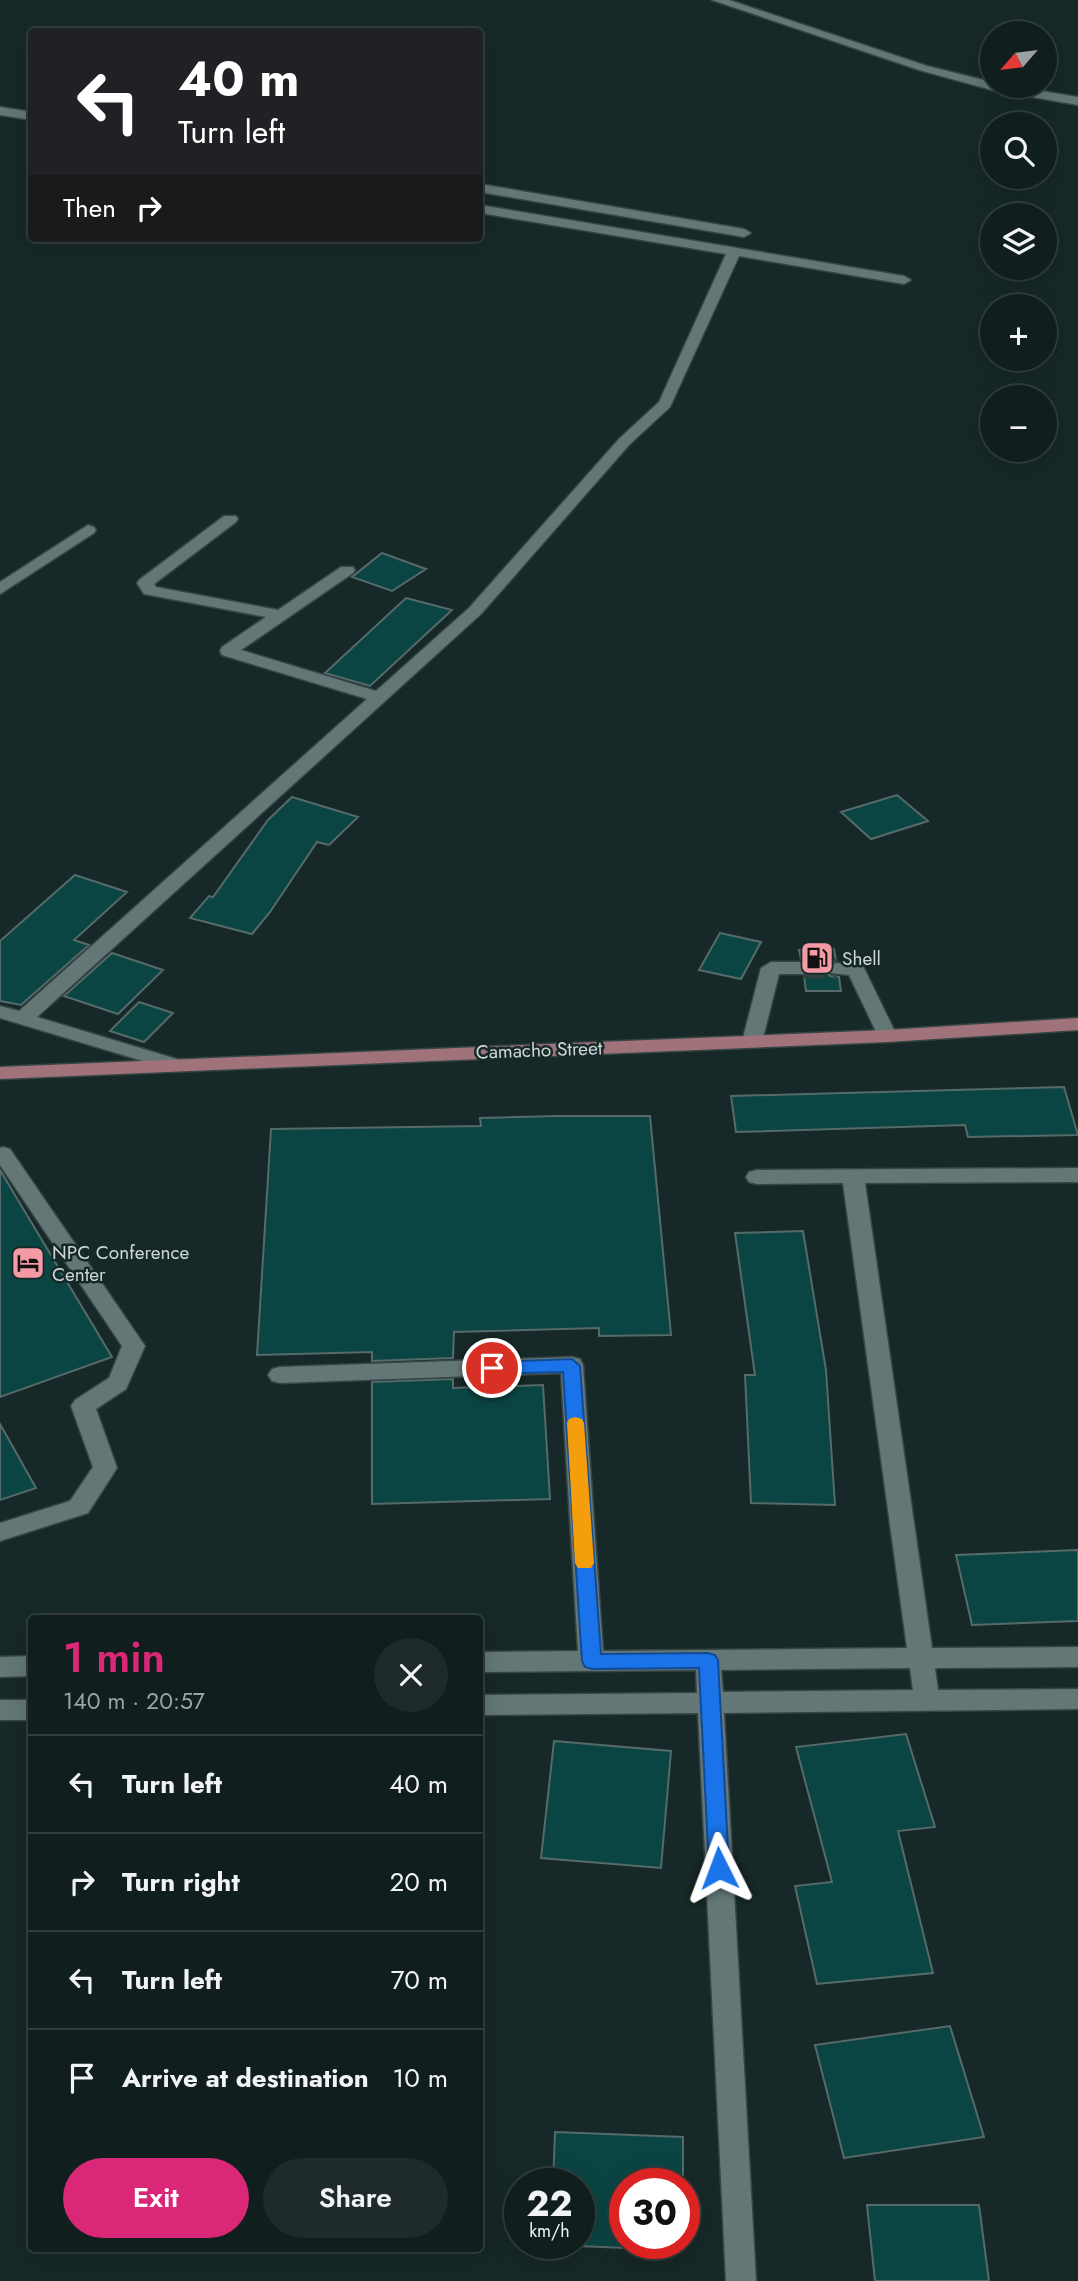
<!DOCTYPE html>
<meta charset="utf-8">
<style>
:root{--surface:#101e1d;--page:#1e2b2a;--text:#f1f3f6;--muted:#9ca2a4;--line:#303c3b;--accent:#db2777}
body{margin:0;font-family:Jost,sans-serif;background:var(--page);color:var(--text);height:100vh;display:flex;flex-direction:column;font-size:26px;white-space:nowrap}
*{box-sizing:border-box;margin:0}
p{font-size:23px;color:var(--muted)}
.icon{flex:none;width:38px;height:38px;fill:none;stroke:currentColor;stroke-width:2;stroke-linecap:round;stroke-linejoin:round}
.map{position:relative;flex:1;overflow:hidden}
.side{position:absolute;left:28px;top:1615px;width:455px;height:637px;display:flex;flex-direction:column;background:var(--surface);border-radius:7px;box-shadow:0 7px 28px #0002,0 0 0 2px var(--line)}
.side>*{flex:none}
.hud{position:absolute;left:28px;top:28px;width:455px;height:214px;border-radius:7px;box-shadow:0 7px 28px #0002,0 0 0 2px var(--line);background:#202124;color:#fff;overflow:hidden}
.needle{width:46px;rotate:242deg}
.tools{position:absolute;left:980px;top:21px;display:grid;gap:14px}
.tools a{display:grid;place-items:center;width:77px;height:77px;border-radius:50%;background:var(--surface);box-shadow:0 7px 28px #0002,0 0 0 2px var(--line);font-size:35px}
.speed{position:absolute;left:504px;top:2168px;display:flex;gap:14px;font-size:35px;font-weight:700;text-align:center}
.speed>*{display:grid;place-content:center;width:91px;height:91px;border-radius:50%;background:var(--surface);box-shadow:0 7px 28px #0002,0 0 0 2px var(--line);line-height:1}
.speed small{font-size:18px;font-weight:400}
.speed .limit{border:10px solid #d22;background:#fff;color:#111}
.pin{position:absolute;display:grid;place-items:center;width:60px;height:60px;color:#fff;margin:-30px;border:4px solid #fff;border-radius:50%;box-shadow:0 2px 7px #0007}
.me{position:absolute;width:77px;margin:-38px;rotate:357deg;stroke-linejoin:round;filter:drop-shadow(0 0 5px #0008)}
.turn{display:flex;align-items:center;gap:24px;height:147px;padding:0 35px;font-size:32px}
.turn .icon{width:91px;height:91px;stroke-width:2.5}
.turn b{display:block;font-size:49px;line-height:60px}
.then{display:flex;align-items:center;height:66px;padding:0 35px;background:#0003;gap:14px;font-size:26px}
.round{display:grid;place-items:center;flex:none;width:74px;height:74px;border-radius:37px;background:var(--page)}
.headline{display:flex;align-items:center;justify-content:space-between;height:119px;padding:0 35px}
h1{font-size:42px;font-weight:600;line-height:52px;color:var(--accent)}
.cta{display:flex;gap:14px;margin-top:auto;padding:14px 35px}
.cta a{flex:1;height:80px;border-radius:42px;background:var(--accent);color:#fff;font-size:28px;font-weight:600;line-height:80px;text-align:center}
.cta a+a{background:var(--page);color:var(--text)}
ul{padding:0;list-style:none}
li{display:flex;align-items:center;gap:21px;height:98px;padding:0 35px;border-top:2px solid var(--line)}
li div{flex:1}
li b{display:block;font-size:26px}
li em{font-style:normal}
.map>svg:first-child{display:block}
</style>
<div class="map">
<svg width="1078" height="2281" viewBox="0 0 1078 2281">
<rect width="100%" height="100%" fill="#162827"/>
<path fill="#0b4543" stroke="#566a69" stroke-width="2" d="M 382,553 L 426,569 L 392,591 L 352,577 Z
M 406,598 L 452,610 L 370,686 L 325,673 Z
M 897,795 L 928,821 L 871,839 L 841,812 Z
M 292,797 L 358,817 L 329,845 L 317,842 L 270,912 L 252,934 L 190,918 L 209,896 L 213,897 L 268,820 Z
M 75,875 L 127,892 L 74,940 L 89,945 L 21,1005 L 0,1001 L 0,941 Z
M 720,933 L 761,942 L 741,979 L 699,970 Z
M 834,949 L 836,961 L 828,963 L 824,969 L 830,976 L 839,977 L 841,991 L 806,991 L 804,976 L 815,967 L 801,959 L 799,950 Z
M 112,953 L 163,970 L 118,1014 L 64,996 Z
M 139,1002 L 173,1013 L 144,1042 L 110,1031 Z
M 1064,1087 L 1078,1135 L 968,1137 L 965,1125 L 736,1132 L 731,1096 Z
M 557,1116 L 650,1116 L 671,1335 L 599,1336 L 599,1328 L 454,1332 L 453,1358 L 372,1361 L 372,1352 L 257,1355 L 271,1129 L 481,1126 L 480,1118 Z
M 0,1170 L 112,1357 L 0,1397 Z
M 803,1231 L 826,1370 L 835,1505 L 751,1503 L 745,1375 L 755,1375 L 735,1233 Z
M 453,1379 L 453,1388 L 543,1385 L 550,1499 L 372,1504 L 372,1382 Z
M 0,1424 L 36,1488 L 0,1500 Z
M 1078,1550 L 1078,1621 L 972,1625 L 956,1555 Z
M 906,1734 L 935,1827 L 898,1831 L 933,1973 L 817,1984 L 795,1886 L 832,1882 L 796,1747 Z
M 554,1741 L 671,1751 L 661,1868 L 541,1858 Z
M 950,2026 L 984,2137 L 844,2158 L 815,2045 Z
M 555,2132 L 683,2137 L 683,2184 L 625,2184 L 625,2248 L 579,2246 L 579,2184 L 553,2184 Z
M 867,2205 L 979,2205 L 989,2281 L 875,2281 Z"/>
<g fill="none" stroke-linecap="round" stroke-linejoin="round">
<path stroke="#314241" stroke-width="21" stroke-dasharray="21 10" stroke-linecap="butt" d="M 803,968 L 837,969"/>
<defs>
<path id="minor" d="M 712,0 L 729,0 L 927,66 L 992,82 L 992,86 L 1012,86 L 1078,97 L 1078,105 L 992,90 L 919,70 Z
M 0,107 L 32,112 L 32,120 L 0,115 Z
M 480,184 L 744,229 L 751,233 L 744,237 L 480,192 Z
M 480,205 L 904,276 L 911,280 L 904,284 L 739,256 L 670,407 L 629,445 L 481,614 L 37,1017 L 180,1060 L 183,1064 L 180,1068 L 166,1068 L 0,1018 L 0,1006 L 19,1011 L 367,699 L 222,655 L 220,651 L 222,647 L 266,617 L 144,594 L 137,583 L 139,580 L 224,516 L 236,516 L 238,519 L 236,522 L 154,584 L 156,587 L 278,610 L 341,567 L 353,567 L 355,570 L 353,573 L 241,650 L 376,691 L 469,608 L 619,439 L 659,402 L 726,254 L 480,213 Z
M 88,525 L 94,527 L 96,530 L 94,533 L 0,594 L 0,582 Z
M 771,962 L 803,962 L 813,968 L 803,974 L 779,974 L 762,1042 L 759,1046 L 745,1046 L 742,1042 L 761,968 Z
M 837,963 L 863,966 L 897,1036 L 894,1040 L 880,1040 L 849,975 L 830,973 L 827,969 L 830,965 Z
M 3,1147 L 10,1149 L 145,1346 L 126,1389 L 96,1409 L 117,1468 L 88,1513 L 0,1541 L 0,1523 L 70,1501 L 93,1467 L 71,1406 L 75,1400 L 109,1378 L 122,1346 L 0,1165 L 0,1148 Z
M 1078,1168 L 1078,1182 L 865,1183 L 932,1648 L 1078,1647 L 1078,1667 L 935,1668 L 938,1690 L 1078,1689 L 1078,1709 L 724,1713 L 756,2281 L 726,2281 L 698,1713 L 480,1715 L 480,1695 L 697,1693 L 696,1670 L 480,1672 L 480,1652 L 578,1651 L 561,1373 L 280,1383 L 272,1381 L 268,1375 L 272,1369 L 280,1367 L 572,1357 L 580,1359 L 583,1365 L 603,1651 L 907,1648 L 843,1183 L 757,1184 L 749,1182 L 746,1177 L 749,1172 L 757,1170 ZM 910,1668 L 913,1690 L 723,1692 L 721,1670 Z
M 32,1656 L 32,1676 L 0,1677 L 0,1657 Z
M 0,1700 L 32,1700 L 32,1720 L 0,1720 Z"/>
<path id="major" d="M 1078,1018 L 1078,1030 L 887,1042 L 0,1079 L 0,1067 L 887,1030 Z"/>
</defs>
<use href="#minor" stroke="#374544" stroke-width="3"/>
<use href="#major" stroke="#374544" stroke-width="3"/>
<use href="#minor" fill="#637776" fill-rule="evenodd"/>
<use href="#major" fill="#a0737a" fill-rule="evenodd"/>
</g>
<path fill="#1a73e8" stroke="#114b97" stroke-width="2" d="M 572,1359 L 580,1366 L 601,1654 L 708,1653 L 715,1655 L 718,1660 L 729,1868 L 726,1874 L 719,1877 L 712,1874 L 709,1868 L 699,1668 L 592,1669 L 585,1667 L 582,1661 L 563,1372 L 492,1374 L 483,1368 L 492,1362 Z"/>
<path fill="#f59e0b" d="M 575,1417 L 582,1419 L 584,1423 L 594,1563 L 591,1568 L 578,1568 L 575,1563 L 567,1423 L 569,1419 Z"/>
<defs>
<symbol id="fuel-square" viewBox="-11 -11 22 22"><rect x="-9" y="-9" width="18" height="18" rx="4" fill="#f49aa5" stroke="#162827"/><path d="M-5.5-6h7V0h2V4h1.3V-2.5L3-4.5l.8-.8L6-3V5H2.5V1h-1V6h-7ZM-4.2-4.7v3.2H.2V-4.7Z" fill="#111"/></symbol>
<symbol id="hotel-square" viewBox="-11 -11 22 22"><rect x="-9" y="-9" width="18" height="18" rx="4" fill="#f49aa5" stroke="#162827"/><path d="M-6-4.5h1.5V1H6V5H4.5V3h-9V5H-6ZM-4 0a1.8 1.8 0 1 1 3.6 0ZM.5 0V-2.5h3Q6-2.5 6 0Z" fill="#111"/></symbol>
</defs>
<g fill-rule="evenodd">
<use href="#fuel-square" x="798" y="939" width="38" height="38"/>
<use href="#hotel-square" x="9" y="1244" width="38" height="38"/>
</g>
<g text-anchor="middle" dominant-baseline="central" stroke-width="5" stroke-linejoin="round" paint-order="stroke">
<g font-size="19" fill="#cdd8d7" stroke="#162827" text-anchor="start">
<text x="842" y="958">Shell</text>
<text x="52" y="1252">NPC Conference<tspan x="52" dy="22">Center</tspan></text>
</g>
<g font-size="19" fill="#cdd8d7" stroke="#162827">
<text transform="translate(539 1050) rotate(-2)">Camacho Street</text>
</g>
</g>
</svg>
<div class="tools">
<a><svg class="needle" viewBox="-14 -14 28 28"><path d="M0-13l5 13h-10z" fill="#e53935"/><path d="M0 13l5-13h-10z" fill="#9ca2a4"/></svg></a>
<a><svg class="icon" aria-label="search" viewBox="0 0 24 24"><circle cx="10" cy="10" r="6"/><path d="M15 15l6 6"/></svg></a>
<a><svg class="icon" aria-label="layers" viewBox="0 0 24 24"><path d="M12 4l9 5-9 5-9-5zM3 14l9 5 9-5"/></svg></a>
<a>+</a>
<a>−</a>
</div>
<div class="speed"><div>22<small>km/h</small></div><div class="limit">30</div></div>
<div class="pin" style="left:492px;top:1368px;background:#d93025"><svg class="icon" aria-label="arrive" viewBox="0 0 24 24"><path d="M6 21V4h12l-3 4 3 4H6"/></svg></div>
<svg class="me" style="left:719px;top:1868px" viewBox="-20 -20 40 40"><path d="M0-17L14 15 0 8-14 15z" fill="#1a73e8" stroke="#fff" stroke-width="4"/></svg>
<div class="hud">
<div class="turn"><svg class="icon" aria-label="left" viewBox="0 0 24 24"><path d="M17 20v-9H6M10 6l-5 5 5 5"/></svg><div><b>40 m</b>Turn left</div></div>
<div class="then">Then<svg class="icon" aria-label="right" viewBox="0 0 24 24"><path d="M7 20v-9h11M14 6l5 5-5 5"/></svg></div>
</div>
<section class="side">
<div class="headline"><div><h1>1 min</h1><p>140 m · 20:57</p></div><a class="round"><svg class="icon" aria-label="close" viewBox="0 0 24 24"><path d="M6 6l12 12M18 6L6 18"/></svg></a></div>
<ul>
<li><svg class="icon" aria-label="left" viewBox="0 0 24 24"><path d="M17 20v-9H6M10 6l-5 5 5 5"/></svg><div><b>Turn left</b></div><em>40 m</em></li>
<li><svg class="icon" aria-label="right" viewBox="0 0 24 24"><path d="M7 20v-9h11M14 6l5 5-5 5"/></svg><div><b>Turn right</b></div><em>20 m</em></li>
<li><svg class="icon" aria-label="left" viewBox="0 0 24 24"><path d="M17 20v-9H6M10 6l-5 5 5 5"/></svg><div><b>Turn left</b></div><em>70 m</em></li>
<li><svg class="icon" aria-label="arrive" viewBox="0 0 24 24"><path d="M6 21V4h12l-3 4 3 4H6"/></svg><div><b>Arrive at destination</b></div><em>10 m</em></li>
</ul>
<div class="cta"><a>Exit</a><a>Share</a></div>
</section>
</div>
